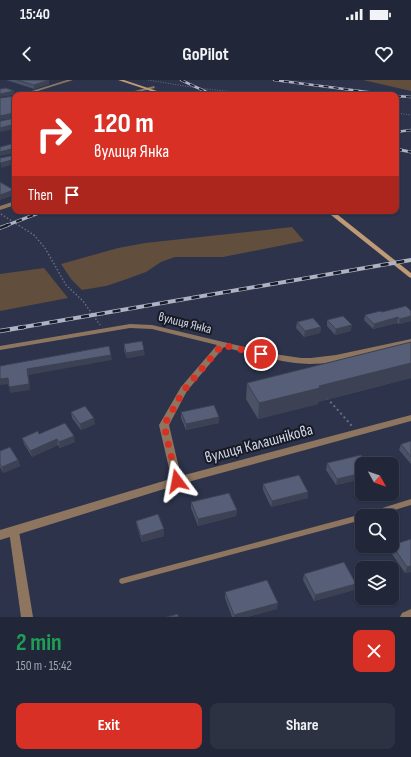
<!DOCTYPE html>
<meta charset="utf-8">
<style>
:root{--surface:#212638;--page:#2d3243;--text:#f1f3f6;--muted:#a2a5ae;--line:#3e4353;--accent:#d93025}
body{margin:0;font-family:"Sofia Sans Condensed",sans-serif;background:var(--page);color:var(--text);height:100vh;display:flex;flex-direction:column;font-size:15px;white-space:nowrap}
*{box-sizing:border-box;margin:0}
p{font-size:13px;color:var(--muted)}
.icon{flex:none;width:22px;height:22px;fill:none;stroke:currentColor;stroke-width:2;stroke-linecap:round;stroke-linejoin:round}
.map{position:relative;height:537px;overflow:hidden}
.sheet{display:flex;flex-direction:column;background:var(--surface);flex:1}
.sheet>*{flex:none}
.banner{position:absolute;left:12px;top:12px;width:387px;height:122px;border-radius:8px;box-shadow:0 1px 3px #0004,0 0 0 1px var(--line);background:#d93025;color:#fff;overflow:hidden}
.needle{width:26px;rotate:130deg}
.buttons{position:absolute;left:355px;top:377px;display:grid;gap:8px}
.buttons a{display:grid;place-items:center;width:44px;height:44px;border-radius:8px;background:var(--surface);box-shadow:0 1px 3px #0004,0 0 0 1px var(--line);font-size:20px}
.pin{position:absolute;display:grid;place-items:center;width:34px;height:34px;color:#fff;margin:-17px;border:2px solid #fff;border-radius:50%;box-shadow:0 1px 4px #0007}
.me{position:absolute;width:44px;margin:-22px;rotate:347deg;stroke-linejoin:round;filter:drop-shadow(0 0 3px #0008)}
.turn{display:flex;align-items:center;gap:14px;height:84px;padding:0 16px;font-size:18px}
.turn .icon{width:52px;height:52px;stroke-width:2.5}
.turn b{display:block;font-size:28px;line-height:34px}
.then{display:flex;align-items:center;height:38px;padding:0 16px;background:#0003;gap:8px;font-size:15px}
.round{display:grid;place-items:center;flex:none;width:42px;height:42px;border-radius:8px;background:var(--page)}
.headline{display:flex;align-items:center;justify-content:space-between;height:68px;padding:0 16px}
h1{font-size:24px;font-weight:700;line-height:30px;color:#1e9e55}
.action{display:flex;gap:8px;margin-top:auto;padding:8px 16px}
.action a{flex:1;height:46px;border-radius:8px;background:var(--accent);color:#fff;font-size:16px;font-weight:700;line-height:46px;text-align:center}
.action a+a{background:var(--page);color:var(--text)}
.status{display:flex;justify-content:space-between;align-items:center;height:28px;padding:0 20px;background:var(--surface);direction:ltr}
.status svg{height:11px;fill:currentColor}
header{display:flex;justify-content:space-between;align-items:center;height:52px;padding:0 16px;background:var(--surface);font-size:18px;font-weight:700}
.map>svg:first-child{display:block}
</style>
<div class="status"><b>15:40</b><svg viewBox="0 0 49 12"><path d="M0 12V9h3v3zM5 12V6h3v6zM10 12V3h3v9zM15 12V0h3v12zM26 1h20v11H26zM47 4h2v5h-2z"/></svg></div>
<header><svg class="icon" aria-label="back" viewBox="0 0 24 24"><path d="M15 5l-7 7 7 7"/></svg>GoPilot<svg class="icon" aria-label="heart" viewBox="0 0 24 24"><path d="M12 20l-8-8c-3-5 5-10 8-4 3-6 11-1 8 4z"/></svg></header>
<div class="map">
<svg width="411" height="537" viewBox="0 0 411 537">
<rect width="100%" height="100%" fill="#2c334a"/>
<path fill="#614e3d" d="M 363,0 L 411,0 L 411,11 Z
M 292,147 L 304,161 L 223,177 L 175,177 L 161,182 L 146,192 L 127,199 L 106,206 L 82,210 L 71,199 L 61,184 L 118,168 L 145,163 Z
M 44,188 L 68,218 L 0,231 L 0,194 Z"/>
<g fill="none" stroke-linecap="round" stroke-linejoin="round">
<path stroke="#686f83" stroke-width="1" stroke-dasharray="1 1.5" stroke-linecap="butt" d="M 148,0 L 197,8 L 263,15
M 396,33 L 411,35"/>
<path stroke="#686f83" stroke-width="1.5" stroke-dasharray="1.5 2" stroke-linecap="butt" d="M 1,134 L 34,155 L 45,168 L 66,205 L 83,221 L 100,245"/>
<path stroke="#686f83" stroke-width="2" stroke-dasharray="2 3" stroke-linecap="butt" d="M 327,318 L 352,346"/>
<path stroke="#8e755f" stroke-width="5.5" d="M 366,436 L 411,422
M 122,501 L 362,437"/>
<path fill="#8e755f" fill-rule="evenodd" d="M 67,0 L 73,0 L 25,15 L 19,15 Z
M 154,6 L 155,8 L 126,15 L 119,15 Z
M 15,121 L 15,125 L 0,130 L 0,126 Z
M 130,244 L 152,245 L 274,274 L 301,278 L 311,278 L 336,275 L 411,259 L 411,263 C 378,271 343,284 309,284 C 280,283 252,274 224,267 L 187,311 L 169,345 L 182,401 L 181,404 L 177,405 L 173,404 L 172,401 L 159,345 L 181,307 L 217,265 L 152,249 L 130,248 L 0,270 L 0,266 Z
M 14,446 L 18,448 L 19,451 L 33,537 L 21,537 L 9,451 L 10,448 Z
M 411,529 L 411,537 L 400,537 L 402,533 Z"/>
<path fill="#8e755f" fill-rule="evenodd" d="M 411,335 L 411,341 L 177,405 L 0,460 L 0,450 L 177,397 Z"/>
<path fill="#c09975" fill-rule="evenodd" d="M 118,0 L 124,0 L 169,15 L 163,15 Z
M 326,131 L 333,131 L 411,193 L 411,198 L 409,197 Z"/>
<defs>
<path id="rail-far3" d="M 181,0 L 213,15
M 274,0 L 391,15
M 396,16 L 411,17
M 396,52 L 411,50"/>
<path id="rail-far2" d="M 396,69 L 411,72
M 5,146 L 44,131"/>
<path id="rail-far1" d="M 0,148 L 8,145
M 18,248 L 411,180"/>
<path id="rail" d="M 0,251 L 24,247"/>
</defs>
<use href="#rail-far3" stroke="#adb3c4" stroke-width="2.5"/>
<use href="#rail-far2" stroke="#adb3c4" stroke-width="3"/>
<use href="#rail-far1" stroke="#adb3c4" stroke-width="4"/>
<use href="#rail" stroke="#adb3c4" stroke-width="4.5"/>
<use href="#rail-far3" stroke="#181b26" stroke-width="1.5" stroke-dasharray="5" stroke-linecap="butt"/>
<use href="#rail-far2" stroke="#181b26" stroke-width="2" stroke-dasharray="6" stroke-linecap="butt"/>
<use href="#rail-far1" stroke="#181b26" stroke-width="2.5" stroke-dasharray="8" stroke-linecap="butt"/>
<use href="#rail" stroke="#181b26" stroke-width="3" stroke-dasharray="10" stroke-linecap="butt"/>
</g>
<path fill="#4a5266" d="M 6,0 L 48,0 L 49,4 L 34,9 Z
M 411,231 L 411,241 L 399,244 L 397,243 L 373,249 L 364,240 L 365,235 L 382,232 Z
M 327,240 L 351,251 L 335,255 L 327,246 Z
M 297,242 L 321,247 L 320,253 L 304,257 L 296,248 Z
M 411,262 L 411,298 L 318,322 L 318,324 L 258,339 L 246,319 L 247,303 Z
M 124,264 L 145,275 L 127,278 L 124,270 Z
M 71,332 L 95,344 L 81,350 L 72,338 Z
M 181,332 L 219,337 L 219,343 L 186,350 L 181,338 Z
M 39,354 L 75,362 L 60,368 L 58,365 L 32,377 L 24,364 L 22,358 Z
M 411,361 L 411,384 L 399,370 L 401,364 Z
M 0,371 L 18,380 L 20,386 L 3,393 L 0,387 Z
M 327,383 L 362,384 L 362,399 L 336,405 L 326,390 Z
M 263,404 L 308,412 L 308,418 L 271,427 L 263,410 Z
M 191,422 L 237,430 L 236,436 L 198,446 L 191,428 Z
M 136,441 L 164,456 L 142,462 L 137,447 Z
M 392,465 L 411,492 L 405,493 L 390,471 Z
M 304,494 L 354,510 L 314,521 L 303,500 Z
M 225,512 L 277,529 L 247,537 L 232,537 L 225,518 Z"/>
<path fill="#3c4253" d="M 49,0 L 49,4 L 34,9 L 34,5 Z
M 14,11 L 14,15 L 0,17 L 0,14 Z
M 14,33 L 15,38 L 0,40 L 0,36 Z
M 15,44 L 15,49 L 0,52 L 0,48 Z
M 15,68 L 15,73 L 0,76 L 0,72 Z
M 15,79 L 15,84 L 1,88 L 1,83 Z
M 14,110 L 15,115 L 0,120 L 0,115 Z
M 411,236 L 411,241 L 399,244 L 400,239 Z
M 398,237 L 397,243 L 373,249 L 374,244 Z
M 352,245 L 351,251 L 335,255 L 336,249 Z
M 321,247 L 320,253 L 304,257 L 305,251 Z
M 144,270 L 145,275 L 127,278 L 126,273 Z
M 111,275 L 112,280 L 29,295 L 30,310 L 10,313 L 9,307 L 27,289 Z
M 411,283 L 411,298 L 318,322 L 318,324 L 258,339 L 259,323 L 319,306 Z
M 8,298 L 10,304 L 0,305 L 0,299 Z
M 219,337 L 219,343 L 186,350 L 186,344 Z
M 94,338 L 95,344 L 81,350 L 80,344 Z
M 74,356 L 75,362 L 60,368 L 59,362 Z
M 57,359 L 58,365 L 32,377 L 30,371 Z
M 18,380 L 20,386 L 3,393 L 2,387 Z
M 362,393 L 362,399 L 336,405 L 337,399 Z
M 308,412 L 308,418 L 271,427 L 272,421 Z
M 237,430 L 236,436 L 198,446 L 198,439 Z
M 164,449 L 164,456 L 142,462 L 141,456 Z
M 411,486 L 411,492 L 405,493 L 407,487 Z
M 356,504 L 354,510 L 314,521 L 315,515 Z
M 278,523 L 277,529 L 247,537 L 234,537 L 234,535 Z"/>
<path fill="#565f77" stroke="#3c4253" d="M 17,0 L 49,0 L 34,5 Z
M 6,8 L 14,11 L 0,14 L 0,9 Z
M 16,12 L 25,15 L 15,15 L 15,26 L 12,26 L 15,28 L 15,34 L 14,33 L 0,36 L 0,18 L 15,16 Z
M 15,38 L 15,44 L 0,48 L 0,41 Z
M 15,63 L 15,68 L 0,72 L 0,67 Z
M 15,70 L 15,79 L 1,83 L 0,83 L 0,78 L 15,75 Z
M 0,102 L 14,110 L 0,115 Z
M 406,226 L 411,231 L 411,236 L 400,239 L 398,237 L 374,244 L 365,235 L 380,231 L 382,232 Z
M 343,236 L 352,245 L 336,249 L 327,240 Z
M 313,238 L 321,247 L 305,251 L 297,242 Z
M 142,261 L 144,270 L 126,273 L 124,264 Z
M 411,262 L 411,283 L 319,306 L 320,308 L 259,323 L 247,303 Z
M 109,266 L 111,275 L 27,289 L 29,304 L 9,307 L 8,298 L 0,299 L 0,286 Z
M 214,325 L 219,337 L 186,344 L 181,332 Z
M 85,326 L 94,338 L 80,344 L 71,332 Z
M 65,343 L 74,356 L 59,362 L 57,359 L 30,371 L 22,358 L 38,351 L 39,354 Z
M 411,361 L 411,377 L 401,364 Z
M 10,367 L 18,380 L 2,387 L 0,384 L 0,371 Z
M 361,375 L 367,384 L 362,384 L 362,393 L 337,399 L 327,383 Z
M 299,395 L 308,412 L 272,421 L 263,404 Z
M 229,413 L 237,430 L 198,439 L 191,422 Z
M 158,434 L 164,449 L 141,456 L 136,441 Z
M 411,459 L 411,486 L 407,487 L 392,465 Z
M 344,482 L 356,504 L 315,515 L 304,494 Z
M 267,500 L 278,523 L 234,535 L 225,512 Z
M 178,534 L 178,537 L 167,537 Z"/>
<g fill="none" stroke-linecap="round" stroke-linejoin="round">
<path stroke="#d93025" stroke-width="7" stroke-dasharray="0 12.6" d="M 177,401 L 164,345 L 184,310 L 222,265 L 261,274"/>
</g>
<g text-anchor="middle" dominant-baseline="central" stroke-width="4" stroke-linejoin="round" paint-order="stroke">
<g font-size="13" fill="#cfd5e4" stroke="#181b26">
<text transform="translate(185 243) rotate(14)">вулиця Янка</text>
</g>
<g font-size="16" fill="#cfd5e4" stroke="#181b26">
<text transform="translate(259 364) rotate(-15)">вулиця Калашнікова</text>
</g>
</g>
</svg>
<div class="buttons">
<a><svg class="needle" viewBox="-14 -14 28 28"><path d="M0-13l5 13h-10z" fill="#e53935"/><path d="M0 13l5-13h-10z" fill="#a2a5ae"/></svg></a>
<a><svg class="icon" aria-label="search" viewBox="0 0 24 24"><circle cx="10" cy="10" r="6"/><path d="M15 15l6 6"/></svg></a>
<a><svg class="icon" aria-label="layers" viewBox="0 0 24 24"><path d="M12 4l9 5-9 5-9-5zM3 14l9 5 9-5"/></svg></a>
</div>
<div class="pin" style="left:261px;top:274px;background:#d93025"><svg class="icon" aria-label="arrive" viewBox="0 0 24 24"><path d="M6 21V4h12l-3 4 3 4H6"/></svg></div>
<svg class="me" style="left:177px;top:401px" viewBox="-20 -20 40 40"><path d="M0-17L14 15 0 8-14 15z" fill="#d93025" stroke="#fff" stroke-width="4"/></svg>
<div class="banner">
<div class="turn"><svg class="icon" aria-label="right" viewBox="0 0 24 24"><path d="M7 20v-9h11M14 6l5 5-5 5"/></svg><div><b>120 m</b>вулиця Янка</div></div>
<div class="then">Then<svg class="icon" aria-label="arrive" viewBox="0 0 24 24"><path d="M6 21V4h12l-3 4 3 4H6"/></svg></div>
</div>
</div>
<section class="sheet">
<div class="headline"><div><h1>2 min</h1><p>150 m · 15:42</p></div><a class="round" style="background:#d93025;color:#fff"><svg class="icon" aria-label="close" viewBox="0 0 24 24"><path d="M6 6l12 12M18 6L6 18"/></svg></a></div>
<div class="action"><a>Exit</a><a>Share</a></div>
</section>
